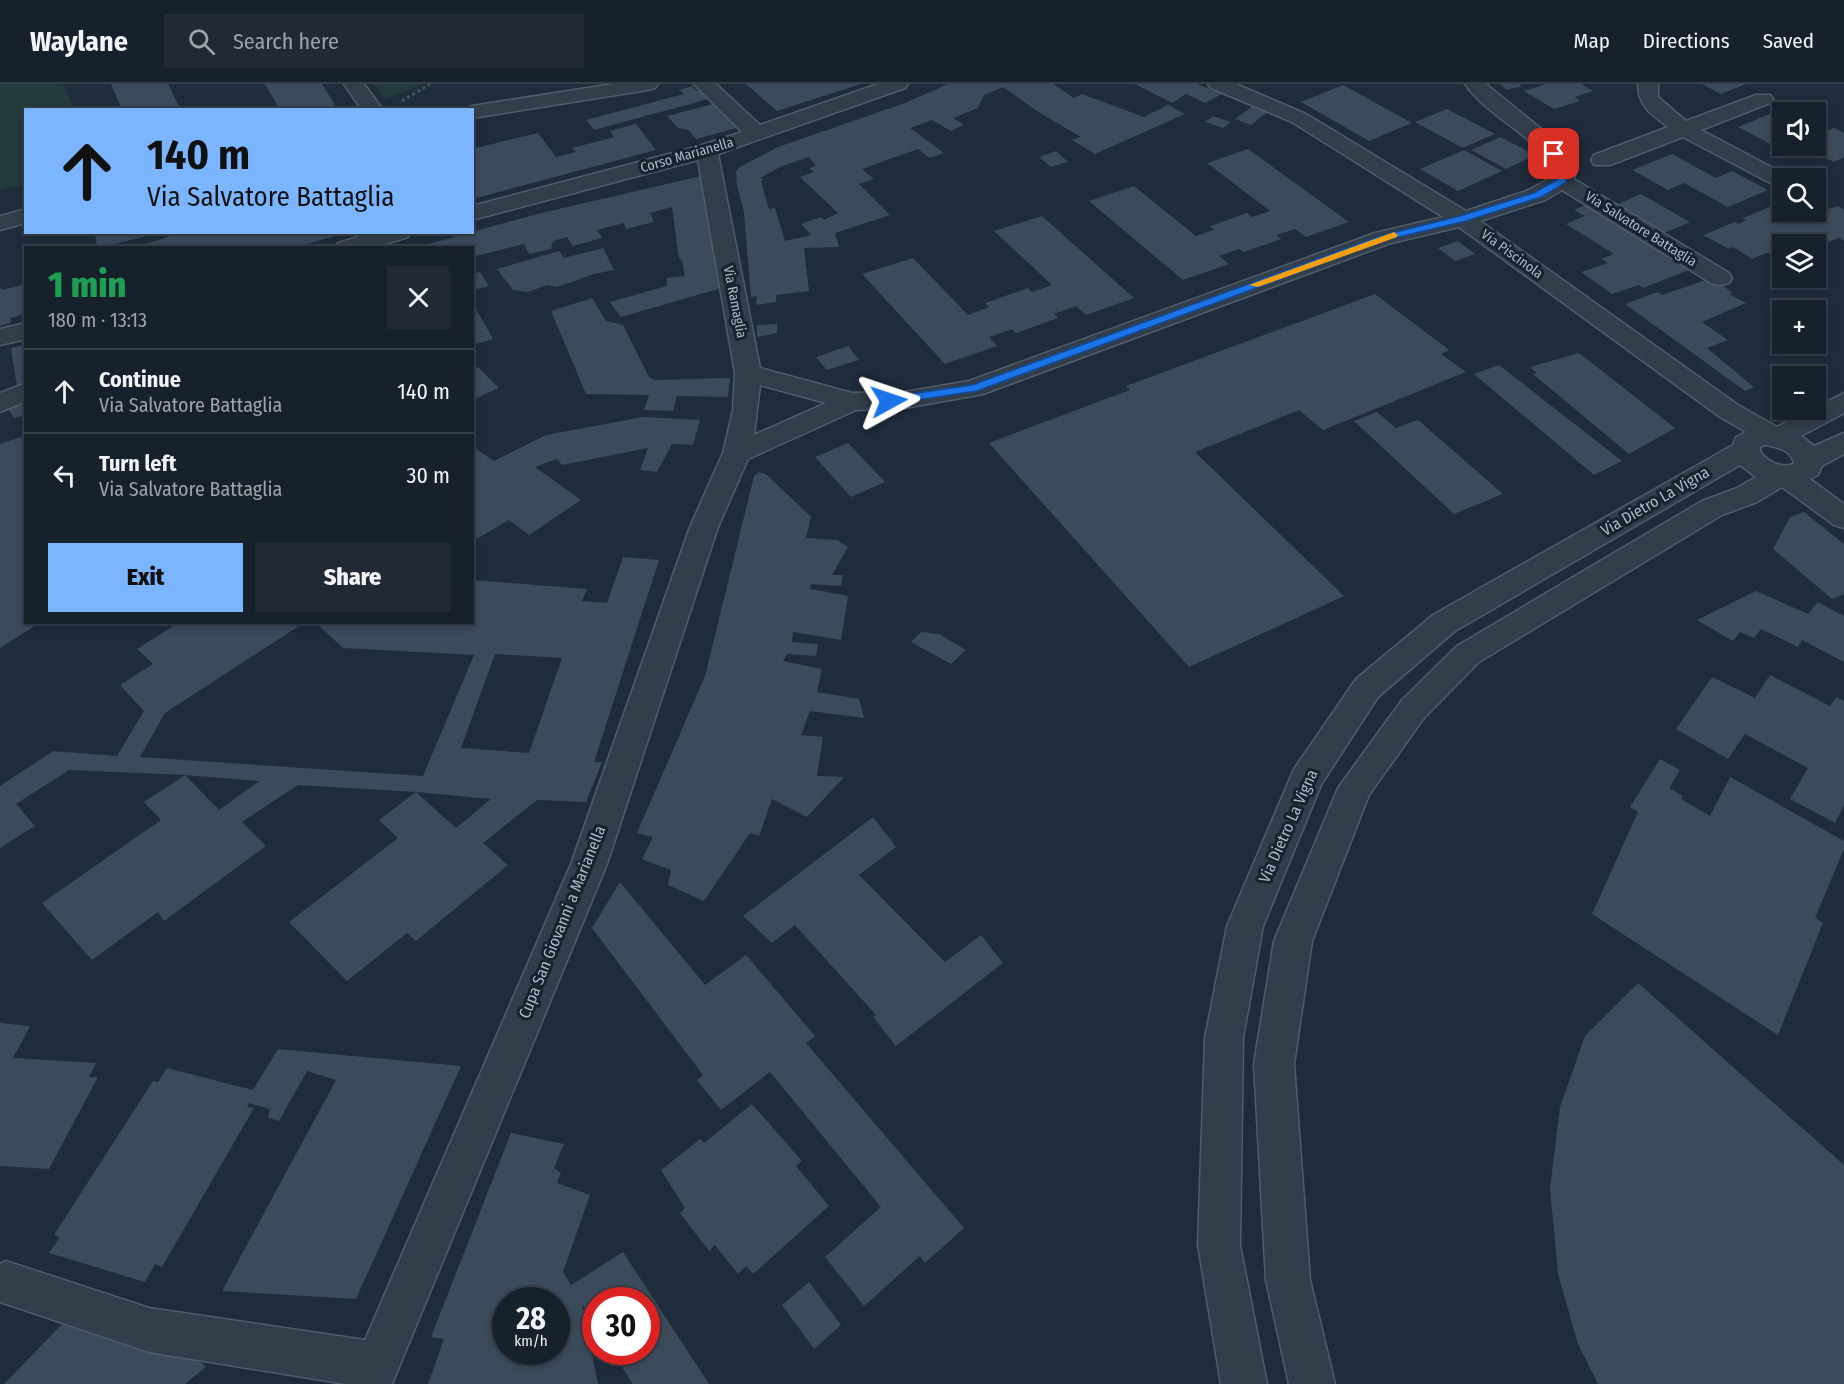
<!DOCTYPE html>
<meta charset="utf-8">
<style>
:root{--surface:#17212c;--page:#202934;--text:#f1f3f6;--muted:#9ea3a9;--line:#363e48;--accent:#7bb5ff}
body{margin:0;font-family:"Fira Sans Condensed",sans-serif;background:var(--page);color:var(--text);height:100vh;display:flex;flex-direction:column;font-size:22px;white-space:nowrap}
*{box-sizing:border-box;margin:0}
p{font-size:20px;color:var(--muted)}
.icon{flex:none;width:33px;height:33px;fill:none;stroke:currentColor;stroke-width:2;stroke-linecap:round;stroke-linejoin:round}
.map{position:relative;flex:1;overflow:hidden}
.panel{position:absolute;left:24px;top:162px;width:450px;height:378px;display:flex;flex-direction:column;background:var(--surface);border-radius:0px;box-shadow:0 3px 9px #0003,0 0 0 2px var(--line)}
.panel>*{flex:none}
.guide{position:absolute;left:24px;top:24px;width:450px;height:126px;border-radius:0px;box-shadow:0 3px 9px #0003,0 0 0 2px var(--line);background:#7bb5ff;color:#111;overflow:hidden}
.buttons{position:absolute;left:1772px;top:18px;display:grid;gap:12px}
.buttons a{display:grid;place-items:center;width:54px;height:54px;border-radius:0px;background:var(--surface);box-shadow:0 3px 9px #0003,0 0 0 2px var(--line);font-size:30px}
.speed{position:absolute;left:492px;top:1203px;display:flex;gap:12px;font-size:30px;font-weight:700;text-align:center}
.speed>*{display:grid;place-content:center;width:78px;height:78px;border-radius:50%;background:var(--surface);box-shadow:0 3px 9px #0003,0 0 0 2px var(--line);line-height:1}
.speed small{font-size:15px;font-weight:400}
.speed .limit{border:9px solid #d22;background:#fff;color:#111}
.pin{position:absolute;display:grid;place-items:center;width:51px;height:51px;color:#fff;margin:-26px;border-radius:12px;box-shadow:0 3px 9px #0006}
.me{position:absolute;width:66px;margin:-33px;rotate:85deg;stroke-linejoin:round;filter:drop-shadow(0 0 4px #0008)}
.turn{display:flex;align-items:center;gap:21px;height:126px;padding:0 24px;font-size:27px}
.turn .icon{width:78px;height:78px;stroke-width:2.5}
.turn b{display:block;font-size:42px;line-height:51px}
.round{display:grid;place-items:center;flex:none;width:63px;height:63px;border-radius:0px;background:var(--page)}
.head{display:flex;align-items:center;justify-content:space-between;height:102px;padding:0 24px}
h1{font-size:36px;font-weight:800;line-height:45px;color:#1e9e55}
.button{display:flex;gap:12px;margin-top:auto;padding:12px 24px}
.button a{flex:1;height:69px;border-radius:0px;background:var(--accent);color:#111;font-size:24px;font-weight:800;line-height:69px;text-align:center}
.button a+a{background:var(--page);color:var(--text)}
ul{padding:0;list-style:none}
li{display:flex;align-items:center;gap:18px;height:84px;padding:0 24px;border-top:2px solid var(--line)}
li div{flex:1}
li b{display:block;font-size:22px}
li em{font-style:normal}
header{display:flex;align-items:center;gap:36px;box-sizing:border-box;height:84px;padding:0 30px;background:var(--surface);border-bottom:2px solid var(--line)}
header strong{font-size:28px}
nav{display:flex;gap:33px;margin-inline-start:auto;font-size:21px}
.search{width:420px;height:54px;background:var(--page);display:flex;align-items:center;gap:15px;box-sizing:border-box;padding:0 21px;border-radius:0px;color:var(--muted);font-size:22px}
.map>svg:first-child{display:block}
</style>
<header>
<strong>Waylane</strong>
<div class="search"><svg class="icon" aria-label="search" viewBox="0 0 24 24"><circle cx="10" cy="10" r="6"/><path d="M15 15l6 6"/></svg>Search here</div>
<nav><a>Map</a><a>Directions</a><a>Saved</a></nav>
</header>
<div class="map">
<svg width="1844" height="1300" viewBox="0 0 1844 1300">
<rect width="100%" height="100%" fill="#1f2c3b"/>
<path fill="#213a3c" d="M 0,0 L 63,0 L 74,25 L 26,26 L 25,100 L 0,106 Z
M 373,0 L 425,0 L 385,15 Z"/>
<path fill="#3b4b5b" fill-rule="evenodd" d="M 111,0 L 168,0 L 181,26 L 122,26 Z
M 265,0 L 322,0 L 335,21 L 317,26 L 280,26 Z
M 746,0 L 861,0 L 777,27 Z
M 948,0 L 1053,0 L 1074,14 L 1082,10 L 1144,33 L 1168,21 L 1185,30 L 1095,70 L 1072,56 L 1081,53 L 1040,29 L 1003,3 L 984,11 L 978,24 L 953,34 L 964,41 L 951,47 L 932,36 L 910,44 L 944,69 L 930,74 L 918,65 L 862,85 L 874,95 L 859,100 L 890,131 L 835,149 L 839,163 L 804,164 L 809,207 L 776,211 L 776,218 L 756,221 L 757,212 L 751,213 L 744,128 L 737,102 L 736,87 L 740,83 L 778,63 L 905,19 ZM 809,73 L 816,82 L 809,84 L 814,88 L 800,93 L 838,129 L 824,136 L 821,133 L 801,140 L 811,151 L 785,157 L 775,124 L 769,125 L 761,97 L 764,95 L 760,94 L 780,83 Z
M 1135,0 L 1197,0 L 1222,10 L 1205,19 L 1186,10 L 1172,19 Z
M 1500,0 L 1519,0 L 1522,2 L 1507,6 Z
M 1546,0 L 1581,0 L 1593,7 L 1575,13 L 1580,17 L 1554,25 L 1524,7 Z
M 1702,0 L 1746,0 L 1721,10 Z
M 1343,1 L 1412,39 L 1369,57 L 1301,18 Z
M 692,2 L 697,7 L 703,5 L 712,14 L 594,46 L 586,36 L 684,10 L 679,6 Z
M 717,19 L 740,43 L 696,55 L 688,46 L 678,44 L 667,32 Z
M 1254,21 L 1270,26 L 1251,41 L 1235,35 Z
M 1447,25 L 1495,50 L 1463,64 L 1415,38 Z
M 1775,28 L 1782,32 L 1782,59 L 1774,62 L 1738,43 Z
M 1213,32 L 1231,38 L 1223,44 L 1205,38 Z
M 636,40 L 656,66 L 472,115 L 472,65 L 538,49 L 556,73 L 576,68 L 572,64 L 614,53 L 610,47 Z
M 1834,44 L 1844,49 L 1844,73 L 1834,78 L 1801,62 L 1815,62 L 1815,48 L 1819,50 Z
M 1500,53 L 1536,71 L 1506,85 L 1471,66 Z
M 1248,65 L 1349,138 L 1306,153 L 1295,145 L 1276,151 L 1281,155 L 1244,168 L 1239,165 L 1219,172 L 1229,180 L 1183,196 L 1089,117 L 1134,102 L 1196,152 L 1214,146 L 1210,142 L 1247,129 L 1252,133 L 1270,127 L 1207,79 Z
M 1464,66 L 1502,87 L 1458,107 L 1420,85 Z
M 1056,67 L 1068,78 L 1051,83 L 1039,73 Z
M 1672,70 L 1716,94 L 1732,87 L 1768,106 L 1728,123 L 1684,99 L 1668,106 L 1632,86 Z
M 710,90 L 725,203 L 621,233 L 610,218 L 667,202 L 667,194 L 685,192 L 682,176 L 679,175 L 672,123 L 650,129 L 654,138 L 626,145 L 624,139 L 597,146 L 602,154 L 573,162 L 567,153 L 553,157 L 551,165 L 529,170 L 524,160 L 472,173 L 472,164 L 414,164 L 537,130 Z
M 1641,110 L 1690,138 L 1664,149 L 1616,121 Z
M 1593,118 L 1697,183 L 1643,204 L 1639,201 L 1612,210 L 1581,188 L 1608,179 L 1601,175 L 1614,170 L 1566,140 L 1585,132 L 1574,126 Z
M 1782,118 L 1782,128 L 1796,128 L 1804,132 L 1838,122 L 1844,126 L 1844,157 L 1839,154 L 1818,161 L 1809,155 L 1807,157 L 1812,160 L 1782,160 L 1782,169 L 1766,169 L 1752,175 L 1733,163 L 1729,165 L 1703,151 L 1735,138 L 1739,140 L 1746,136 L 1743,134 Z
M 1042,132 L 1134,214 L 1086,231 L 1076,222 L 1054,230 L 1058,234 L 1016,249 L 1012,245 L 989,253 L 997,262 L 945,280 L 862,190 L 913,174 L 968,231 L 989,223 L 985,219 L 1028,204 L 1032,208 L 1052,201 L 994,147 Z
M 94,148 L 150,148 L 151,151 L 98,164 Z
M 167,148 L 346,148 L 346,149 L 293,164 L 132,164 L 168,153 Z
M 1458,157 L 1475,170 L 1455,177 L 1438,164 Z
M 603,164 L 614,186 L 594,190 L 557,203 L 547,201 L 528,208 L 513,206 L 497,185 L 559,167 L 564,174 Z
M 480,188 L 489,202 L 472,206 L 472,190 Z
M 1712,194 L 1733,209 L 1729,210 L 1746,219 L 1702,238 L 1728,256 L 1707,264 L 1754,303 L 1745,307 L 1625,220 L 1658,208 L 1662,211 Z
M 26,200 L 26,230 L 10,234 L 11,239 L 0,242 L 0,203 L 2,206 Z
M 1375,210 L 1449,266 L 1441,270 L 1466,288 L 1323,346 L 1299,326 L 1195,368 L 1344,512 L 1189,583 L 989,359 L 1130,306 L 1126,302 Z
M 592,214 L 606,237 L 623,241 L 649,293 L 654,296 L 730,294 L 728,313 L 677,312 L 673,327 L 644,326 L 649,311 L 586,310 L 551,227 Z
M 472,218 L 493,255 L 472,261 Z
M 777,240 L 777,249 L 757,253 L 757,241 Z
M 26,260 L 26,299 L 17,303 L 11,264 Z
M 848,262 L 859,276 L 827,286 L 816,273 Z
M 1579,269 L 1675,344 L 1629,370 L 1533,290 L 1537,289 L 1530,283 Z
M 1499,281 L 1622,377 L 1594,391 L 1474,290 Z
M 478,283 L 499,304 L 472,316 L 472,285 Z
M 26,313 L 26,331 L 14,334 L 6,322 Z
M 1377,328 L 1396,344 L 1418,336 L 1503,410 L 1454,430 L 1354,337 Z
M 643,333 L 700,336 L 693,361 L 672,360 L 657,388 L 640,386 L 648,364 L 562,381 L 557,375 L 535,383 L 581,416 L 529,451 L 509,436 L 478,454 L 472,451 L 472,362 L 494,377 L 546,351 Z
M 21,353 L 26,364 L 26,538 L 41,538 L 0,564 L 0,360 Z
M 848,359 L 885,398 L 851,413 L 815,373 Z
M 759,388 L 766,390 L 811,433 L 806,454 L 837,456 L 848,463 L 832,491 L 843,491 L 841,502 L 811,500 L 810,505 L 848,512 L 841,556 L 793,548 L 792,558 L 818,560 L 816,572 L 787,570 L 783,577 L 822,585 L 817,608 L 859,615 L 864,634 L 810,627 L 801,651 L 823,653 L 817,692 L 844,693 L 807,733 L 772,715 L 759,752 L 750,749 L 704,817 L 668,801 L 671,786 L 642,775 L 653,753 L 637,749 L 705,592 L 754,392 Z
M 1804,428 L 1844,460 L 1844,510 L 1832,515 L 1773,465 L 1790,433 Z
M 623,473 L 659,476 L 594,678 L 602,678 L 586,718 L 537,716 L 483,759 L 508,781 L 416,857 L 407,849 L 347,897 L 289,838 L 398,754 L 379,736 L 416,708 L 298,701 L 242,738 L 266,762 L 164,837 L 158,828 L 92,876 L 42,819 L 161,736 L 144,718 L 185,691 L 69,686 L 16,720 L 35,742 L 0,764 L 0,702 L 53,667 L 117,672 L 144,627 L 120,601 L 153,580 L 137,565 L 180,538 L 305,538 L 165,629 L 140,673 L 423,692 L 474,571 L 343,564 L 315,538 L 472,538 L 472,496 L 587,505 L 582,517 L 607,519 ZM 495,570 L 562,574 L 529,669 L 461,664 ZM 185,691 L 259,697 L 219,726 ZM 416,708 L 491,715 L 456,744 Z
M 1756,507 L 1808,530 L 1818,518 L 1844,532 L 1844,578 L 1802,556 L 1798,563 L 1761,545 L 1754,554 L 1740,548 L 1733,557 L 1697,536 Z
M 921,548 L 939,550 L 966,566 L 951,580 L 911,558 Z
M 1770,591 L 1830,622 L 1836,613 L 1844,617 L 1844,721 L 1835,739 L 1790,715 L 1808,684 L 1745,650 L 1728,675 L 1676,645 L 1712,593 L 1755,614 Z
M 1660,675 L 1680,686 L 1669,704 L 1683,712 L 1681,715 L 1710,732 L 1730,693 L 1844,757 L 1844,765 L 1815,834 L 1823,839 L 1778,951 L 1592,830 L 1638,728 L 1630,723 Z
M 873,733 L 896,763 L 859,791 L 945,878 L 981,851 L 1003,879 L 896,962 L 873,933 L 876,931 L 795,841 L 772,859 L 743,832 Z
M 620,798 L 705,901 L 746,871 L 815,952 L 806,959 L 964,1144 L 925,1179 L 920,1172 L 864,1222 L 825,1173 L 881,1123 L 770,988 L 721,1026 L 697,996 L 703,991 L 592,844 Z
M 1638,899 L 1844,1081 L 1844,1300 L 1598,1300 L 1578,1260 L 1558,1190 L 1550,1104 L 1560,1023 L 1585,952 Z
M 0,939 L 30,942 L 13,974 L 96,979 L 89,993 L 98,993 L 49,1085 L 0,1082 Z
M 278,965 L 461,982 L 356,1215 L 222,1207 L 336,996 L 307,987 L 279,1037 L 268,1034 L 270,1025 L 249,1019 L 247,1023 L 254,1024 L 162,1183 L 155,1180 L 145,1198 L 49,1169 L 60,1153 L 54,1151 L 153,997 L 158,998 L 167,984 L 253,1006 Z
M 752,1020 L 802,1077 L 796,1082 L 829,1122 L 753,1190 L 746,1182 L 738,1190 L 715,1161 L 709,1167 L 680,1129 L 685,1124 L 661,1086 L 700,1055 L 704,1059 Z
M 511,1049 L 564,1060 L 554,1084 L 561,1089 L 557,1099 L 590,1111 L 563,1188 L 571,1201 L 623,1168 L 709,1300 L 633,1300 L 612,1268 L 646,1268 L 646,1216 L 596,1216 L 596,1241 L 582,1220 L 598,1300 L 428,1300 L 444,1255 L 431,1253 ZM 506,1216 L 556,1216 L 556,1268 L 506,1268 Z
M 809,1198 L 841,1241 L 814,1265 L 782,1221 Z
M 69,1233 L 189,1267 L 206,1283 L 185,1300 L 4,1300 Z"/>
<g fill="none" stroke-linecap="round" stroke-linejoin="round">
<defs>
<path id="minor" d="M 344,0 L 364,0 L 383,26 L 362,26 Z
M 613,0 L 658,0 L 655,4 L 648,6 L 472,34 L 472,26 L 463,26 L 472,22 Z
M 694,0 L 716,0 L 760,41 L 878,0 L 908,0 L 905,4 L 718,70 L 760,284 L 852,309 L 905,308 L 969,297 L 1375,149 L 1443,133 L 1292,38 L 1211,4 L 1208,0 L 1236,0 L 1306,30 L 1466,127 L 1529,106 L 1552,93 L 1554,88 C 1534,48 1489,35 1465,0 L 1486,0 L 1556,57 L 1576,88 L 1574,95 L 1729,189 L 1732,194 L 1729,199 L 1720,201 L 1711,199 L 1562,106 L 1545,116 L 1480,137 L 1738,321 L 1777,343 L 1844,309 L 1844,329 L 1801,352 L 1814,362 L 1844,349 L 1844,370 L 1822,382 L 1818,391 L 1810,395 L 1844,420 L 1844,444 L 1834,441 L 1782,403 L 1757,418 L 1722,431 L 1479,578 L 1424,634 L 1369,711 L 1312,857 L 1294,980 L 1310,1196 L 1335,1300 L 1289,1300 L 1266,1196 L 1254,980 L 1274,857 L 1338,704 L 1402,616 L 1457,562 L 1702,417 L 1737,404 L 1756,393 L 1740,381 L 1455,547 L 1378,613 L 1321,701 L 1263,842 L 1243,954 L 1240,1161 L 1267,1300 L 1221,1300 L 1198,1161 L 1205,954 L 1227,842 L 1294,685 L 1356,595 L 1433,531 L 1733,361 L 1736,353 L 1746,348 L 1720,333 L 1459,143 L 1391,159 L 983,310 L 905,324 L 856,326 L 748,375 L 718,443 L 607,780 L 392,1300 L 346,1300 L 149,1268 L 0,1218 L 0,1180 L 6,1177 L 149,1224 L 365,1256 L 571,780 L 690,443 L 723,369 L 733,326 L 735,289 L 698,76 L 472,136 L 472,122 L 699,62 L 742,48 ZM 760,301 L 826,319 L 754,351 ZM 1765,361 C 1777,363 1792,366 1794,380 C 1781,384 1770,379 1761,369 L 1760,363 Z
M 1638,0 L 1658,0 L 1658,13 L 1686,37 L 1756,11 L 1770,11 L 1773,15 L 1770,19 L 1701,46 L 1792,94 L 1782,94 L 1782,103 L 1774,101 L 1683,53 L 1610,81 L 1594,81 L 1591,76 L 1594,71 L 1668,43 C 1652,31 1638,22 1638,0 Z
M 26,125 L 26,139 L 0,146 L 0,132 Z
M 373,148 L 411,148 L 408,153 L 373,164 L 335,164 L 338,159 Z
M 26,239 L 26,255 L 0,261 L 0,245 Z
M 26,299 L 26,317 L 0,328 L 0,309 Z"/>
</defs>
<use href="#minor" stroke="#505c69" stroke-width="3"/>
<path stroke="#3f5759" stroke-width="3" stroke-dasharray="3 3" stroke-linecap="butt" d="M 402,17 L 430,0"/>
<use href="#minor" fill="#333e4b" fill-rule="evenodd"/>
</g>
<path fill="#1a73e8" stroke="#114b97" stroke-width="1.5" d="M 1554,67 L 1570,88 L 1565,99 L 1541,113 L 1466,137 L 1386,156 L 977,307 L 889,320 L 884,317 L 889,313 L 972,301 L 1380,152 L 1460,132 L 1534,109 L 1558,95 L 1561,88 L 1550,70 Z"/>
<path fill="#f59e0b" d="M 1394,148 L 1398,151 L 1397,153 L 1258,203 L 1249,201 Z"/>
<g text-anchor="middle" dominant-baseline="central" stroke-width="6" stroke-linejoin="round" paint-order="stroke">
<g font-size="14" fill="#adb9c7" stroke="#18232f">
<text transform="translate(687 71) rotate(-16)">Corso Marianella</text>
<text transform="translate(1641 145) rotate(32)">Via Salvatore Battaglia</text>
<text transform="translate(1512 170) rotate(36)">Via Piscinola</text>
<text transform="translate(735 218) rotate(79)">Via Ramaglia</text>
</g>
<g font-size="16" fill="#adb9c7" stroke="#18232f">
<text transform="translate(1655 417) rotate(-30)">Via Dietro La Vigna</text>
<text transform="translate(1288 742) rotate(-66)">Via Dietro La Vigna</text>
<text transform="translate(562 838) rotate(-68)">Cupa San Giovanni a Marianella</text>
</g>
</g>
</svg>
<div class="buttons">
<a><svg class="icon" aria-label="sound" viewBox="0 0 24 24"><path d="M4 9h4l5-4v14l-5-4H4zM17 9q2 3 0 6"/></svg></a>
<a><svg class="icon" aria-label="search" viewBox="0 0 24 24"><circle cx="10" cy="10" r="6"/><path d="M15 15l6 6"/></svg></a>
<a><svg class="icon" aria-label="layers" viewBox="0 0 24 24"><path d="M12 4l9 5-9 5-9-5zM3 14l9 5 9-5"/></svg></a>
<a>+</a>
<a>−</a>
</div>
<div class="speed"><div>28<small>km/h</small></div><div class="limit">30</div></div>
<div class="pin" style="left:1554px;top:70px;background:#d93025"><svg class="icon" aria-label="arrive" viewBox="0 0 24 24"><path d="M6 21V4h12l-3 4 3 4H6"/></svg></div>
<svg class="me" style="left:889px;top:317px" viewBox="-20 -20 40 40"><path d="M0-17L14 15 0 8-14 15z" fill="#1a73e8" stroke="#fff" stroke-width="4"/></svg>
<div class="guide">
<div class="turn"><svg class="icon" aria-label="ahead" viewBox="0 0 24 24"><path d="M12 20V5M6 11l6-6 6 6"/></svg><div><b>140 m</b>Via Salvatore Battaglia</div></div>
</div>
<section class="panel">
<div class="head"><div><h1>1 min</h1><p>180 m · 13:13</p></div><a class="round"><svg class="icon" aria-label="close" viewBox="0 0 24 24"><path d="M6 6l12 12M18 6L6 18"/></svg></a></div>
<ul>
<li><svg class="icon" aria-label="ahead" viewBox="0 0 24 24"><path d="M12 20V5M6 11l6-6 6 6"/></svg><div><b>Continue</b><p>Via Salvatore Battaglia</p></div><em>140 m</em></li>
<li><svg class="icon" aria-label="left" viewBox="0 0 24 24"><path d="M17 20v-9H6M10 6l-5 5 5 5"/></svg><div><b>Turn left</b><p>Via Salvatore Battaglia</p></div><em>30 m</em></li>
</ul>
<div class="button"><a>Exit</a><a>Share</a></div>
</section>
</div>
